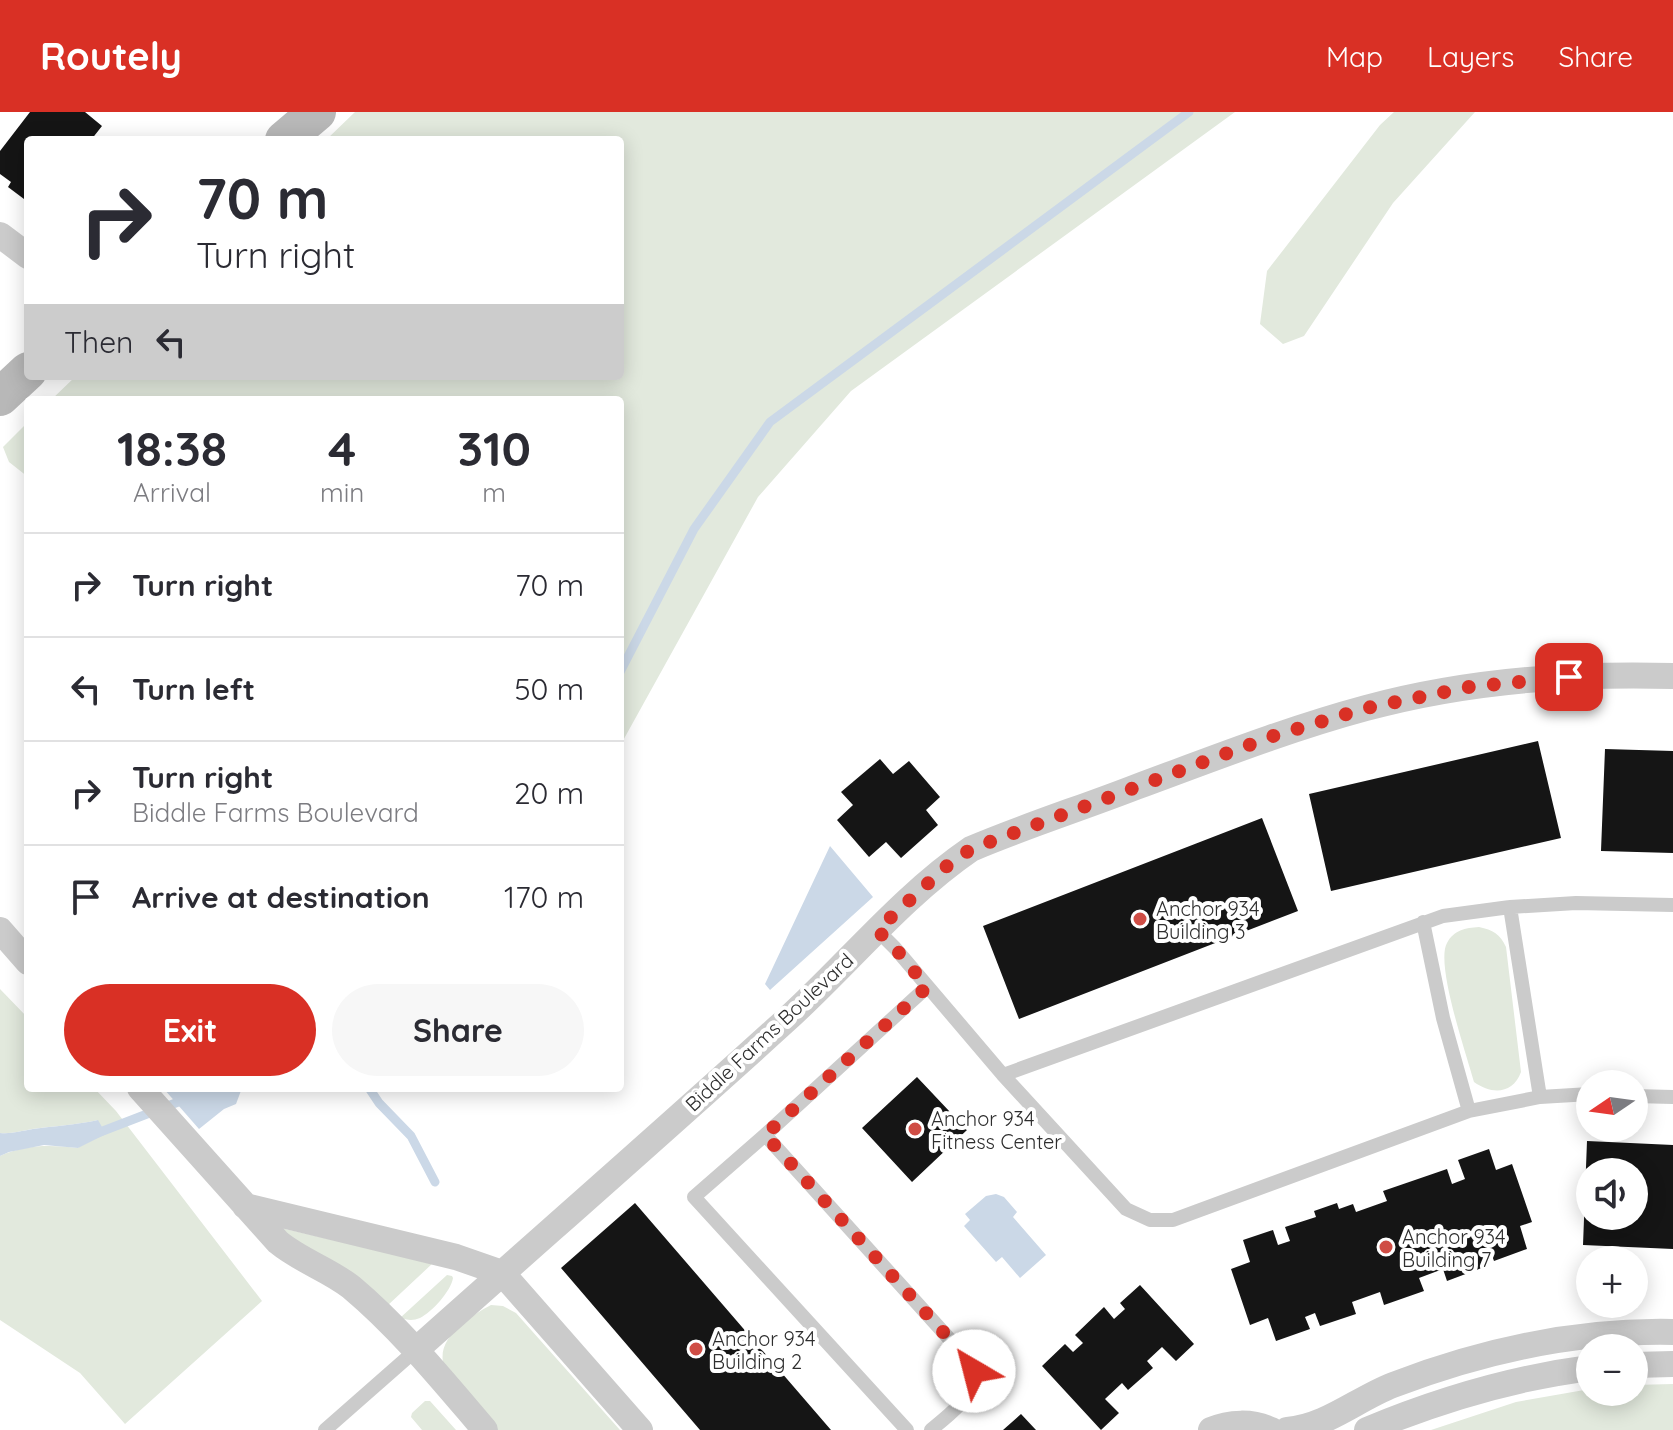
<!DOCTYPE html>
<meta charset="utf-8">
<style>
:root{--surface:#fff;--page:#f7f7f7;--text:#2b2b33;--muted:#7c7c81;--line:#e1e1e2;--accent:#d93025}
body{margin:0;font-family:Quicksand,sans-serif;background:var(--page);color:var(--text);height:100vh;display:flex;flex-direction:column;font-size:30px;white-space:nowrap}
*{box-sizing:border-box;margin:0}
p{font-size:26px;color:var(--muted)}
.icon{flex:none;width:44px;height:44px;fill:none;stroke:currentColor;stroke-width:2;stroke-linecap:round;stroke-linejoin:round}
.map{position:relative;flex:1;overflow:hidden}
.drawer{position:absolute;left:24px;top:284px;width:600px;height:696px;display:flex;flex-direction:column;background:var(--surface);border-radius:8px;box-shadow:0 4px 20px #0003}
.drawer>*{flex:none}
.banner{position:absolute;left:24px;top:24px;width:600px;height:244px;border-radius:8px;box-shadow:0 4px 20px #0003;background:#fff;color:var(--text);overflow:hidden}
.needle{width:52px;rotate:257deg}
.controls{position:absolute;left:1576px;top:958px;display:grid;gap:16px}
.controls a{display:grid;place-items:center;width:72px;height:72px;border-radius:50%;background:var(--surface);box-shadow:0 4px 20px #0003;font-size:40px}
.pin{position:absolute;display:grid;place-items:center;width:68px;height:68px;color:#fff;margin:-34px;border-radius:16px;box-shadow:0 4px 12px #0006}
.me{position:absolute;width:88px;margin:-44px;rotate:323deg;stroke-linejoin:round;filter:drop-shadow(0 0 6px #0008)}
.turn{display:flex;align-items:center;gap:28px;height:168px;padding:0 40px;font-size:36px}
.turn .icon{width:104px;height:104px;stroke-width:2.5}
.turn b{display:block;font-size:56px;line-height:68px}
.then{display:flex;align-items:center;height:76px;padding:0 40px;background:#0003;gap:16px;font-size:30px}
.eta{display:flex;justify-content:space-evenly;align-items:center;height:136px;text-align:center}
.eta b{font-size:48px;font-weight:700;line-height:56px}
.cta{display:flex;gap:16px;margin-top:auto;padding:16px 40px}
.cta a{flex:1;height:92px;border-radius:48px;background:var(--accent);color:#fff;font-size:32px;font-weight:700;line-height:92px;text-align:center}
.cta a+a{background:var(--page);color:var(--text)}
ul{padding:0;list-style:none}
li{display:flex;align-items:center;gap:24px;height:104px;padding:0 40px;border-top:2px solid var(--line)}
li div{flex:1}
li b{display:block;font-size:30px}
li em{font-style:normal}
header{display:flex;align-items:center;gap:48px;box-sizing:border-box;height:112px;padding:0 40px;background:var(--accent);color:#fff}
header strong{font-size:38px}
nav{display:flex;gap:44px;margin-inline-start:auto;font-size:28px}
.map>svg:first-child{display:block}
</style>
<header>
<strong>Routely</strong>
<nav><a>Map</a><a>Layers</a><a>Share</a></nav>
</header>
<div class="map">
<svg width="1673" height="1318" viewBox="0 0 1673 1318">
<rect width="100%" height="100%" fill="#fff"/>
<path fill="#e2e9dd" d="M 355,0 L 1235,0 L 851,279 L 758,385 L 620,634 L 620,288 L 51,288 L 76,264 L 620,264 L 620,28 L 326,28 Z
M 1394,0 L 1475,0 L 1393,91 L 1304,224 L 1283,232 L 1260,212 L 1267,159 L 1380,13 Z
M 28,310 L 28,365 L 9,350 L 3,335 Z
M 1479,815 C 1493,818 1500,822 1506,835 L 1521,960 C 1513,982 1492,983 1474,970 C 1467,944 1435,852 1447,831 C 1454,818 1465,816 1479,815 Z
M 0,877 L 28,906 L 28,976 L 94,976 L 116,999 L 262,1189 L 125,1312 L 80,1261 L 0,1208 L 0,1044 C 27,1032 50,1033 78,1036 L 98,1008 C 76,1013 54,1014 32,1017 C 20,1019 13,1022 0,1021 Z
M 281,1116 L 433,1151 L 387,1194 L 280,1117 Z
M 447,1163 L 452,1164 L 453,1166 C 451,1179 432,1200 420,1206 C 413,1209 407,1208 400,1206 Z
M 491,1193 L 503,1194 L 516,1201 L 620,1318 L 497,1318 L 444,1254 C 435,1226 470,1204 491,1193 Z
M 1673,1272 L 1673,1318 L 1431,1318 L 1516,1290 L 1590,1277 L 1590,1280 L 1634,1280 L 1634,1273 Z
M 425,1289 L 430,1289 L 456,1318 L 422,1318 L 411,1305 L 412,1301 Z"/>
<path fill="#cbd8e7" d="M 830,734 L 873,785 L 770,878 L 765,872 Z
M 166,976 L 242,976 L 236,992 L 224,997 L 199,1017 L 164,977 Z
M 98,1008 L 106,1022 L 78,1036 L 44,1033 L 9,1040 L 0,1044 L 0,1021 C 13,1022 20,1019 33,1017 C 54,1014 76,1013 98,1008 Z
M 996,1082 L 1004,1085 L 1017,1100 L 1013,1105 L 1046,1143 L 1020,1166 L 1002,1145 L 996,1150 L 964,1114 L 970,1108 L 965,1102 L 986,1084 Z"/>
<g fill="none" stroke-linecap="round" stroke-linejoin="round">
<path stroke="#cbd8e7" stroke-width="9" d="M 620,560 L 694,417 L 770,310 L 1189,0
M 369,976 L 379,991 L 411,1024 L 435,1070
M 95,1022 L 186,987"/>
</g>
<path fill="#151515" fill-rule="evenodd" d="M 30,0 L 85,0 L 102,14 L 91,28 L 28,28 L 28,90 L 8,75 L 11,70 L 0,62 L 0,39 Z
M 1538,629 L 1561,726 L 1331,779 L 1309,682 Z
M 1605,637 L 1673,639 L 1673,741 L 1601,739 Z
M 880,647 L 893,662 L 909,649 L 940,685 L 926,698 L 938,713 L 901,746 L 886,730 L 869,745 L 837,708 L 853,693 L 841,680 Z
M 1262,706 L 1298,799 L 1019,907 L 983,814 Z
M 917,965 L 967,1018 L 912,1070 L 862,1016 Z
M 1587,1029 L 1673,1033 L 1673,1137 L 1583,1133 ZM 1590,1060 L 1634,1060 L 1634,1104 L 1590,1104 Z
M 1489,1037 L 1496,1058 L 1512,1052 L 1532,1110 L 1520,1114 L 1527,1137 L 1494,1149 L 1490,1138 L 1482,1141 L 1487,1154 L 1447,1169 L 1443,1157 L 1419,1166 L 1424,1179 L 1384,1193 L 1380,1180 L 1352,1190 L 1356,1202 L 1320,1214 L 1315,1201 L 1305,1205 L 1310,1217 L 1276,1229 L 1268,1206 L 1250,1213 L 1231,1157 L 1250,1150 L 1243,1128 L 1273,1118 L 1278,1133 L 1290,1129 L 1285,1115 L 1316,1105 L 1314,1099 L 1337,1091 L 1339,1097 L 1353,1092 L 1356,1100 L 1387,1089 L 1383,1079 L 1447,1057 L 1452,1072 L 1465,1067 L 1458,1048 Z
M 635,1091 L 831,1318 L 700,1318 L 561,1156 Z
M 1140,1173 L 1194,1232 L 1176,1249 L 1162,1235 L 1147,1249 L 1153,1256 L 1128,1278 L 1122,1271 L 1105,1287 L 1119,1301 L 1101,1318 L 1042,1254 L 1065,1232 L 1073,1240 L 1083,1231 L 1075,1223 L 1104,1195 L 1114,1207 L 1125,1197 L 1120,1191 Z
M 1021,1302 L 1036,1318 L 1003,1318 Z"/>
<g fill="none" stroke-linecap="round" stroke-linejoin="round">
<path stroke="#cbcbcb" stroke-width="14" d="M 1510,795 L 1540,985
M 1423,810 L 1443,906 L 1469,999
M 877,818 L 895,836 L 1003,963 L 1126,1097 L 1150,1108 L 1173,1108 L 1469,999 L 1540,985 L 1590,982
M 1003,963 L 1443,804 L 1510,795 L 1576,791 L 1673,793
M 1634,984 L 1673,985
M 765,1023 L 972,1252 C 981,1282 950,1301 931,1318
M 325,1318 L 416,1238
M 907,1318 L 694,1085 L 765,1023 L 927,875"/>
<path stroke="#cbcbcb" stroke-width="26" d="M 0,123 L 28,144
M 0,818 L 28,850
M 140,976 L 278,1130 C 301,1149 328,1157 351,1175 C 401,1217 443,1269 485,1318
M 245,1094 L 456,1145 L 502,1161 L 640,1318
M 416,1238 C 538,1129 662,1021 784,910 C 847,853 901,785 971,737 C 1025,714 1082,696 1136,675 C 1212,647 1288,617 1366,596 C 1466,569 1570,561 1673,564
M 1634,1253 L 1673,1252
M 1211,1318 C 1229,1310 1253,1309 1271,1318
M 1287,1318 C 1326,1315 1357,1287 1393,1273 C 1482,1239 1578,1218 1673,1220
M 1367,1318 C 1439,1288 1512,1266 1590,1256"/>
<path stroke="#b8b8b8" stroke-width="38" d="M 284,28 L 317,0
M 0,285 L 28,259"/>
</g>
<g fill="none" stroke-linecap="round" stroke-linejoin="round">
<path stroke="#d93025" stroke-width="14" stroke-dasharray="0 25.2" d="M 974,1259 L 972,1252 L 765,1023 L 927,875 L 895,836 L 877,818 L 947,754 L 971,737 L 1273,624 L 1367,596 L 1469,575 L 1569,565"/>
</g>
<g fill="#cf4d45" stroke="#fff" stroke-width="3">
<circle cx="1140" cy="807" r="8"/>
<circle cx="915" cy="1017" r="8"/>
<circle cx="1386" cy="1135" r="8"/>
<circle cx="696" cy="1237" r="8"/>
</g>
<g text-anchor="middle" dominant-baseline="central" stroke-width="8" stroke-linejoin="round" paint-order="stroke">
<g font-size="20" fill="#2e2e2e" stroke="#fff" text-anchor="start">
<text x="1156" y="796">Anchor 934<tspan x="1156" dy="23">Building 3</tspan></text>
<text x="931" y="1006">Anchor 934<tspan x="931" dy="23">Fitness Center</tspan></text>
<text x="1402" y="1124">Anchor 934<tspan x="1402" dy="23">Building 7</tspan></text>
<text x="712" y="1226">Anchor 934<tspan x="712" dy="23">Building 2</tspan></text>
</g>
<g font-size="20" fill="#2e2e2e" stroke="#fff">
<text transform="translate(769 920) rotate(-43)">Biddle Farms Boulevard</text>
</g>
</g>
</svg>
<div class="controls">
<a><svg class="needle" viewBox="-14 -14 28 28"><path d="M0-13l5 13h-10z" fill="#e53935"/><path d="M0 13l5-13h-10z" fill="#7c7c81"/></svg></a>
<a><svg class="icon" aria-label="sound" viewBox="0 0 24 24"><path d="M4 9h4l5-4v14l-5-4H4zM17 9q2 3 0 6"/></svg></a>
<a>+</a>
<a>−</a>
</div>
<div class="pin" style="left:1569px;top:565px;background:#d93025"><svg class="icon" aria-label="arrive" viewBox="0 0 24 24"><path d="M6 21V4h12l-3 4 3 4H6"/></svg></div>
<svg class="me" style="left:974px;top:1259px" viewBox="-20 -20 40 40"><circle r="19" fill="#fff"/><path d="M0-13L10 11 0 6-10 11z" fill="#d93025"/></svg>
<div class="banner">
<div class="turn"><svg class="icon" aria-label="right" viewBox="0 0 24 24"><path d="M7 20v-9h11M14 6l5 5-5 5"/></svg><div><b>70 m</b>Turn right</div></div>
<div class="then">Then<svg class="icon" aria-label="left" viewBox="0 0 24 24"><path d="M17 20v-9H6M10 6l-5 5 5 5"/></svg></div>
</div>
<section class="drawer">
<div class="eta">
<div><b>18:38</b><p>Arrival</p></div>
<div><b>4</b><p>min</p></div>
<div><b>310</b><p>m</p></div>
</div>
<ul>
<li><svg class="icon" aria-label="right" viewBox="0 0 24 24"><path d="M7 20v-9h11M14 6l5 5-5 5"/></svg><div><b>Turn right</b></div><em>70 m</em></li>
<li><svg class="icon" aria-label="left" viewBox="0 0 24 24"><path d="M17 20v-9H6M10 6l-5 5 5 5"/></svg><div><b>Turn left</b></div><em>50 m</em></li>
<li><svg class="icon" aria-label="right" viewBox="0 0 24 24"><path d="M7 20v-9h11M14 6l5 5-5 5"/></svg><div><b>Turn right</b><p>Biddle Farms Boulevard</p></div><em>20 m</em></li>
<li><svg class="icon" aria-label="arrive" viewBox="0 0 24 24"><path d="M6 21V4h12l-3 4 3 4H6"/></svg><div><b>Arrive at destination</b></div><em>170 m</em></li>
</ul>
<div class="cta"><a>Exit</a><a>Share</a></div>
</section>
</div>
